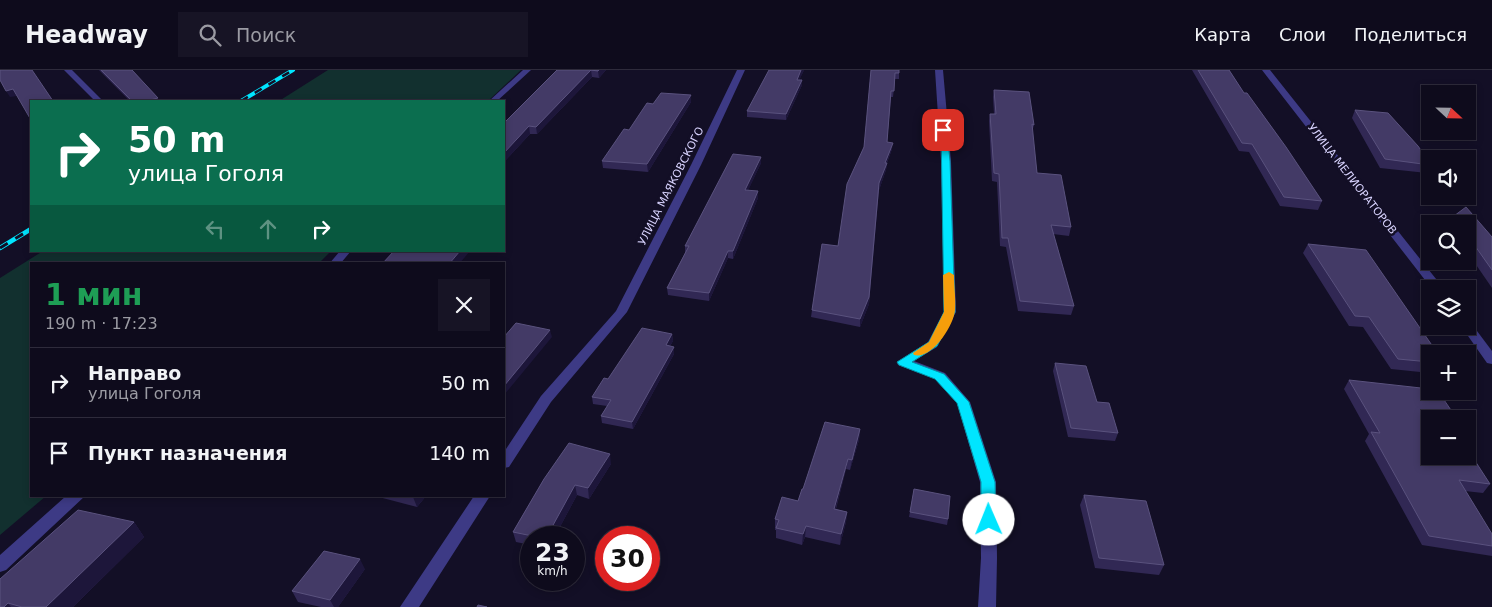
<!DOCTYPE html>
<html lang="ru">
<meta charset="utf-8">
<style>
:root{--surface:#0e0b1c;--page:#171425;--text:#f1f3f6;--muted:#9b9ba3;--line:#2e2b3b}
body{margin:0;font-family:"DejaVu Sans",sans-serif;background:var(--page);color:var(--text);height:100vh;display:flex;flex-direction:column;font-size:19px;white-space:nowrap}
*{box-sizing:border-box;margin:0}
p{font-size:16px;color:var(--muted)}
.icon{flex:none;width:28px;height:28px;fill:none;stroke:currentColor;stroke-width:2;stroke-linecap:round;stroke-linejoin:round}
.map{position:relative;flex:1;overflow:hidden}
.drawer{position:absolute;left:30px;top:192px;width:475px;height:235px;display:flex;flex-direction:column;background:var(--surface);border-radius:0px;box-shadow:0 2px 8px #0003,0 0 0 1px var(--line)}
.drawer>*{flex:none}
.hud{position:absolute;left:30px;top:30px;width:475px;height:152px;border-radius:0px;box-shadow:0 2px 8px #0003,0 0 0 1px var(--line);background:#0b6e4f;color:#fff;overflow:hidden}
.needle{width:32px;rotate:112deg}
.controls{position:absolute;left:1421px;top:15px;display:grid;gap:10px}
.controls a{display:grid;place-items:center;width:55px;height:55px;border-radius:0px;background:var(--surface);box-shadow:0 2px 8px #0003,0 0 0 1px var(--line);font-size:25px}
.speed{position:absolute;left:520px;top:456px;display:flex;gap:10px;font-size:25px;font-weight:700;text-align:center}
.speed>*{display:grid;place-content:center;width:65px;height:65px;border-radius:50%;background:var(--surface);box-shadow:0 2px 8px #0003,0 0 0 1px var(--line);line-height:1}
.speed small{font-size:12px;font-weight:400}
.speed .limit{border:8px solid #d22;background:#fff;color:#111}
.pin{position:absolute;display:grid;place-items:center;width:42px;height:42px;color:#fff;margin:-21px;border-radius:10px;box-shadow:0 2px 8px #0006}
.me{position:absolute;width:55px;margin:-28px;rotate:359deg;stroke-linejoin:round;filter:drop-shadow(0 0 4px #0008)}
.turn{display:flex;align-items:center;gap:18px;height:105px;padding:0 15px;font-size:22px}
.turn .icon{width:65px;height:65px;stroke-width:2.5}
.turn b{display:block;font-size:35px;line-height:42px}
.lanes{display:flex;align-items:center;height:48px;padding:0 15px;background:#0003;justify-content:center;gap:25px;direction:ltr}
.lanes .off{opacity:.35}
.round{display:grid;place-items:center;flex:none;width:52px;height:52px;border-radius:0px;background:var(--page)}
.headline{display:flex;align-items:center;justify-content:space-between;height:85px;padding:0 15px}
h1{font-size:30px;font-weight:700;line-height:38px;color:#1e9e55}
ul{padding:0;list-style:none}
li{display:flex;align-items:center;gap:15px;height:70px;padding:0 15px;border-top:1px solid var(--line)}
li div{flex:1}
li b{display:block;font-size:19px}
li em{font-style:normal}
header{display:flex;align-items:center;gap:30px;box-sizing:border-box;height:70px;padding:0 25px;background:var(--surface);border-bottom:1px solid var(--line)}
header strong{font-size:24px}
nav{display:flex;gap:28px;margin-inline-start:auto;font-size:18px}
.search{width:350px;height:45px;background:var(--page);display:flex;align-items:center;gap:12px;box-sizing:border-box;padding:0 18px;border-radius:0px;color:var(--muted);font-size:19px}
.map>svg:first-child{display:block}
</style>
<header>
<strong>Headway</strong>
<div class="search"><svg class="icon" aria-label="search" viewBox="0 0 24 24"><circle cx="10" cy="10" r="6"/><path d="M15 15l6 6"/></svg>Поиск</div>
<nav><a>Карта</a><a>Слои</a><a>Поделиться</a></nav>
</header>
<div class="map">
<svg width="1492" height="537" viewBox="0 0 1492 537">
<rect width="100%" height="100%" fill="#130f26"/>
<path fill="#12302f" d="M 328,0 L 521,0 L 488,31 L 279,31 Z
M 43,181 L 331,181 L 318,194 L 31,194 L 31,426 L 46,426 L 0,465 L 0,208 Z"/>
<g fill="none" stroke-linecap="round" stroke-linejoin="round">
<path fill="#3d3a85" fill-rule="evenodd" d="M 64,0 L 72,0 L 103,31 L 95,31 Z
M 523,0 L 531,0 L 497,31 L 489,31 Z
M 737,0 L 745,0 L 701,95 L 627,242 L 551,332 L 509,397 L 504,398 L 504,382 L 541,326 L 616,241 L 691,95 Z
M 935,0 L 943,0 L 951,91 L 956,242 L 937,277 L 914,291 L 945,303 L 970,332 L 996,412 L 997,488 L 996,537 L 978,537 L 981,488 L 980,412 L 957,333 L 935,309 L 898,295 L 897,292 L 928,272 L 944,242 L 941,91 Z
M 1262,0 L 1270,0 L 1444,219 L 1432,219 Z
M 340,181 L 351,181 L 340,194 L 329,194 Z
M 1468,252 L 1471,253 L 1492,281 L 1492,294 L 1487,293 L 1461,256 L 1468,256 Z
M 66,426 L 85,426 L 6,500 L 0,502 L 0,485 Z
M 474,426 L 490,426 L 419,537 L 400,537 Z"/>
<defs>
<path id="rail-far1" d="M 241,31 L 293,0"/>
<path id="rail" d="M 0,178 L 31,159"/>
</defs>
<use href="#rail-far1" stroke="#00e5ff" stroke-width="4"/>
<use href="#rail" stroke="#00e5ff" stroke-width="4.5"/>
<use href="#rail-far1" stroke="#130f26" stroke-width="2.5" stroke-dasharray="8" stroke-linecap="butt"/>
<use href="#rail" stroke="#130f26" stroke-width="3" stroke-dasharray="9" stroke-linecap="butt"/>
</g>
<path fill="#312854" d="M 99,0 L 132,0 L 159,31 L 130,31 Z
M 557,0 L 606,0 L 599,8 L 592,7 L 537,64 L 530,64 L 504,92 Z
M 804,0 L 799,10 L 802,10 L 802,15 L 786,50 L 747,47 L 747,41 Z
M 871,0 L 899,0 L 899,9 L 895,9 L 893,27 L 891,27 L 887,72 L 892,79 L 887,93 L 886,100 L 879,120 L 869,234 L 860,257 L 811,247 L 812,240 L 838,176 L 864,77 Z
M 1192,0 L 1229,0 L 1244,23 L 1322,131 L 1318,140 L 1280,136 L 1249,82 L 1239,81 Z
M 994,20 L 1034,55 L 1032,62 L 1037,103 L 1071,157 L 1069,166 L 1053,164 L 1074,236 L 1071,245 L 1018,241 L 1006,177 L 1000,176 L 997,112 L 992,111 L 989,51 L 990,44 L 994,44 L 993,27 Z
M 691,32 L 648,102 L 603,98 L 602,91 L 653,34 Z
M 1355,40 L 1430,93 L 1430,97 L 1427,103 L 1380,98 L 1352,48 Z
M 761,87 L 761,93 L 748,120 L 758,128 L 733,189 L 728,188 L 709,231 L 668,225 L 667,218 L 685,183 L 685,176 Z
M 1441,146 L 1453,148 L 1454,146 L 1492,167 L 1492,218 L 1468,183 L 1468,154 L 1437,154 Z
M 1308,174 L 1430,284 L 1430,303 L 1391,299 L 1363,257 L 1349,256 L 1303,183 Z
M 672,264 L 673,271 L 670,276 L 674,284 L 633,359 L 602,353 L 601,346 L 607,336 L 593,334 L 592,327 L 608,309 Z
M 1055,293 L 1097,332 L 1118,363 L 1115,371 L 1068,367 L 1053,301 Z
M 1349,310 L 1430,349 L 1490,414 L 1483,423 L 1465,421 L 1492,476 L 1492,486 L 1422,475 L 1365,371 L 1369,364 L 1344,319 Z
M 860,359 L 859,370 L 850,400 L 846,399 L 836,439 L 847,442 L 846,452 L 840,475 L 805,467 L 802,475 L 776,468 L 776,460 L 775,460 L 775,449 L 798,431 L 803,419 Z
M 611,394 L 589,429 L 577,425 L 554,468 L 531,468 L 531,475 L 516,472 L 513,462 L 544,409 Z
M 914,419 L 948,449 L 947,455 L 909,447 Z
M 1084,425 L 1164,495 L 1159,505 L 1095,498 L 1080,435 Z
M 375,426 L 426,426 L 417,437 Z
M 134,452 L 144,467 L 73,537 L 0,537 Z
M 365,499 L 338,537 L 321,537 L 298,532 L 292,521 Z"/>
<path fill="#1d163a" d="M 591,0 L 592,7 L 537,64 L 536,57 Z
M 599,0 L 606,0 L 599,8 L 598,1 Z
M 801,0 L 804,0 L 797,15 L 797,10 Z
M 802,10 L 802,15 L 786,50 L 786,44 Z
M 13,19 L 17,26 L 10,27 L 6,21 Z
M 691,25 L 691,32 L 648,102 L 647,94 Z
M 158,28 L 159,31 L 146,31 Z
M 529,56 L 530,64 L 504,92 L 504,83 Z
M 893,73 L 892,79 L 884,100 L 885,93 Z
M 761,87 L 761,93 L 745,127 L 745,120 Z
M 887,93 L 886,100 L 879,120 L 879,113 Z
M 758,121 L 758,128 L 733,189 L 733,181 Z
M 460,181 L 470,181 L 459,194 L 449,194 Z
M 728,181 L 728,188 L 709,231 L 709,223 Z
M 869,227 L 869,234 L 860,257 L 860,249 Z
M 550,260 L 552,267 L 504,325 L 504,316 Z
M 672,264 L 673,271 L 666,282 L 666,275 Z
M 674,277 L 674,284 L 633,359 L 632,352 Z
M 860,359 L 859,370 L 850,400 L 852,390 Z
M 610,384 L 611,394 L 589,429 L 588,418 Z
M 848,389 L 846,399 L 833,449 L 834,439 Z
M 575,415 L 577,425 L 554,468 L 546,468 Z
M 414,426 L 426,426 L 417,437 L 413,427 Z
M 847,442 L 846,452 L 840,475 L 841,464 Z
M 134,452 L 144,467 L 73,537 L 46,537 Z
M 806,456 L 805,467 L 802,475 L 803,464 Z
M 360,489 L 365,499 L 338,537 L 334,537 L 330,530 Z
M 8,533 L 11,537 L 4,537 Z"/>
<path fill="#433a66" stroke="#5a527e" d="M 0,0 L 32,0 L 53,31 L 31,31 L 31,50 L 13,19 L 6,21 L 0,10 Z
M 101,0 L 132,0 L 158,28 L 146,31 L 132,31 Z
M 557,0 L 599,0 L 598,1 L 591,0 L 536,57 L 529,56 L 504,83 L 504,53 Z
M 769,0 L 801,0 L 797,10 L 802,10 L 786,44 L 747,41 Z
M 871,0 L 899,0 L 899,3 L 895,3 L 894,21 L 891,21 L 887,72 L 893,73 L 885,93 L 887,93 L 879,113 L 869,227 L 860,249 L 812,240 L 822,174 L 838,176 L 847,114 L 864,77 Z
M 1198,0 L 1229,0 L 1244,23 L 1247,23 L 1286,77 L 1322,131 L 1284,127 L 1252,74 L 1242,73 Z
M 994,20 L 1029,22 L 1034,55 L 1032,54 L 1037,103 L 1061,105 L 1071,157 L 1051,155 L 1074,236 L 1020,231 L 1008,168 L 1002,168 L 999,104 L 994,103 L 990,44 L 996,44 Z
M 661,23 L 691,25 L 647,94 L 602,91 L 624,59 L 629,60 L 647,33 L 653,34 Z
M 1355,40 L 1388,43 L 1418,76 L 1430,93 L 1430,95 L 1385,89 Z
M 733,84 L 761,87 L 745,120 L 758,121 L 733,181 L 728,181 L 709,223 L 667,218 L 689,176 L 685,176 Z
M 1466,137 L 1492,167 L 1492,200 L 1473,173 L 1468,173 L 1468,154 L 1447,154 L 1441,146 L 1455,148 L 1454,146 Z
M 1308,174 L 1366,180 L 1438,284 L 1430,284 L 1430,292 L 1398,289 L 1369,247 L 1355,246 Z
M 394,181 L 460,181 L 449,194 L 382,194 Z
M 516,253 L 550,260 L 504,316 L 504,267 Z
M 642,258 L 672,264 L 666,275 L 674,277 L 632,352 L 601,346 L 611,330 L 592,327 L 604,308 L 608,309 Z
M 1055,293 L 1086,296 L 1097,332 L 1109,333 L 1118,363 L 1071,358 Z
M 1349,310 L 1430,319 L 1430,321 L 1438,321 L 1457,349 L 1430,349 L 1430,386 L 1468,386 L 1468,380 L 1490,414 L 1459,410 L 1492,464 L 1492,476 L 1429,466 L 1371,362 L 1380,363 Z
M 825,352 L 860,359 L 852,390 L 848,389 L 834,439 L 847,442 L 841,464 L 806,456 L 803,464 L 776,458 L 779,450 L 775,449 L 782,427 L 798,431 L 802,419 L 803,419 Z
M 569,373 L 610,384 L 588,418 L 575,415 L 546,468 L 542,468 L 513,462 L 544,409 Z
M 914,419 L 950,426 L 948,449 L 910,442 Z
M 1084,425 L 1146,431 L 1164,495 L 1099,488 Z
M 78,440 L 134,452 L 46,537 L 22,537 L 8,533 L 4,537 L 0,537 L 0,509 Z
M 324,481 L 360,489 L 330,530 L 292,521 Z
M 478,535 L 487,537 L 477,537 Z"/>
<path fill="#00e5ff" stroke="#0095a6" d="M 941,58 L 947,60 L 950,91 L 955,242 L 937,276 L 912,292 L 944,304 L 969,332 L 995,412 L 996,450 L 994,454 L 989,456 L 983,454 L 981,450 L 981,412 L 957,333 L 935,309 L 899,295 L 897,292 L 929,272 L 944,242 Z"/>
<path fill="#f59e0b" d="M 949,202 L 954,205 C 954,217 956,229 955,240 C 954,255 932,290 914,285 L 913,283 L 929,272 L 944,242 L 943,205 Z"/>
<g text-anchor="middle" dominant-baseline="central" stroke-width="5" stroke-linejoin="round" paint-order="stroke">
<g font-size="11" fill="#d9d4ff" stroke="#130f26">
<text transform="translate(1352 109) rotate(52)">УЛИЦА МЕЛИОРАТОРОВ</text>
<text transform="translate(671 116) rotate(-63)">УЛИЦА МАЯКОВСКОГО</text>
</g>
</g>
</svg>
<div class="controls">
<a><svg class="needle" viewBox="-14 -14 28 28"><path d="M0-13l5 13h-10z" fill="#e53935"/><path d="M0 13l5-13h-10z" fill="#9b9ba3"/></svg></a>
<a><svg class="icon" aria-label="sound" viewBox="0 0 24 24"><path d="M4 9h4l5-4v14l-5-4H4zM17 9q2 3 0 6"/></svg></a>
<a><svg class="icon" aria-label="search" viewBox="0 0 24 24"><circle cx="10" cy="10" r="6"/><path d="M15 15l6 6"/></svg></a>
<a><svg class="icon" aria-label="layers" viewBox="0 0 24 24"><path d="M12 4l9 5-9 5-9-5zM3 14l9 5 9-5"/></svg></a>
<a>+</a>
<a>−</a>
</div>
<div class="speed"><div>23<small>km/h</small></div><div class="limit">30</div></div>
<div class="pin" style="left:943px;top:60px;background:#d93025"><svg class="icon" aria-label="arrive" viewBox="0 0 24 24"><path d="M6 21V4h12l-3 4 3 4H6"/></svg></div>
<svg class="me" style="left:989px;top:450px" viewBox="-20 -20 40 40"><circle r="19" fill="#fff"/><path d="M0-13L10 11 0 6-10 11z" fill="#00e5ff"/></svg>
<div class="hud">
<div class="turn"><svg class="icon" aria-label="right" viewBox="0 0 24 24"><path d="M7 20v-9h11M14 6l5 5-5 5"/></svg><div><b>50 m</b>улица Гоголя</div></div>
<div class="lanes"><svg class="icon off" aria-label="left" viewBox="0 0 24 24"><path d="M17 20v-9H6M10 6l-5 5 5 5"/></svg><svg class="icon off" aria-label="ahead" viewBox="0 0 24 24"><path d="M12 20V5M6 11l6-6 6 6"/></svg><svg class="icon" aria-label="right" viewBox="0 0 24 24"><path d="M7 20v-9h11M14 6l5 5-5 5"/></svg></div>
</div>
<section class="drawer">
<div class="headline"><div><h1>1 мин</h1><p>190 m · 17:23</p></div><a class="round"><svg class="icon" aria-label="close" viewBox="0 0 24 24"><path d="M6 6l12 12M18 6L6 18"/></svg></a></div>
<ul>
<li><svg class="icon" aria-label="right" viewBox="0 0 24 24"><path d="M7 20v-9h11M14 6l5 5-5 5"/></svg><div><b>Направо</b><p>улица Гоголя</p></div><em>50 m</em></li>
<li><svg class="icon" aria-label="arrive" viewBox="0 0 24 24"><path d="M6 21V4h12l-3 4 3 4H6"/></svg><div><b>Пункт назначения</b></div><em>140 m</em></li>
</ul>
</section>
</div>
